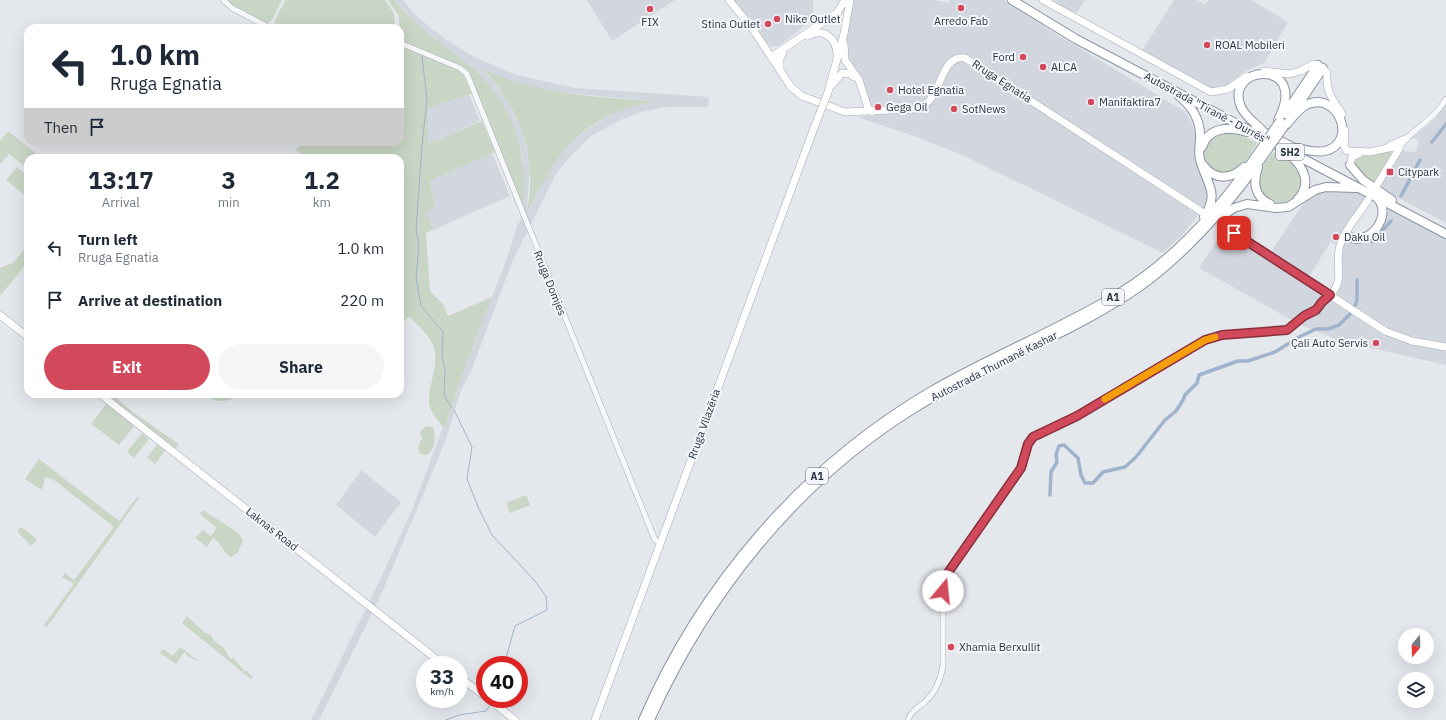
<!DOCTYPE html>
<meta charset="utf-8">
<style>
:root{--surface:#fff;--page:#f6f6f7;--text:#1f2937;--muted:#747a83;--accent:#d1495b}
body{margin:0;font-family:"IBM Plex Sans",sans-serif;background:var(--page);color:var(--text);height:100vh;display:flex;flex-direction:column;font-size:15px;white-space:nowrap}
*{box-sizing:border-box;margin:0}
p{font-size:13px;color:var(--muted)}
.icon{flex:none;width:22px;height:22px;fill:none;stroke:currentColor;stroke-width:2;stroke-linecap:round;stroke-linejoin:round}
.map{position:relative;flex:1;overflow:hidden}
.panel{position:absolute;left:24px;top:154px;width:380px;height:244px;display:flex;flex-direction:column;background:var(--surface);border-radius:12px;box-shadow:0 4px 16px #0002}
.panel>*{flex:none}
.guide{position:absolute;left:24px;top:24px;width:380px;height:122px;border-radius:12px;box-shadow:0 4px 16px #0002;background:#fff;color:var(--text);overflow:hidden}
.needle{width:26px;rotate:199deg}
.controls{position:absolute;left:1398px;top:628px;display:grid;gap:8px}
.controls a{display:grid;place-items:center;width:36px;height:36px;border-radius:50%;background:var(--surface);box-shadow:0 4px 16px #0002;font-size:20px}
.speed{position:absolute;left:416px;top:656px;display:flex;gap:8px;font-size:20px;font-weight:700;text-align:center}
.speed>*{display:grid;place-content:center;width:52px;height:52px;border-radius:50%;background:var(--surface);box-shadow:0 4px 16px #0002;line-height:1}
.speed small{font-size:10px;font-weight:400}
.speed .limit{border:6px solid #d22;background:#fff;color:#111}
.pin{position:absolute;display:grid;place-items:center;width:34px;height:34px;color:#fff;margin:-17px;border-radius:8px;box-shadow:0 2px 6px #0006}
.me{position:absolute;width:44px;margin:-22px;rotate:17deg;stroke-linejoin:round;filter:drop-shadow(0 0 3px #0008)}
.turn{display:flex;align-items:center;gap:14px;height:84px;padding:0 20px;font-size:18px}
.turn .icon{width:52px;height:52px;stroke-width:2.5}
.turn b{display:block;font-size:28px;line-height:34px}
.then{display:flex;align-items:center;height:38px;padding:0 20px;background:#0003;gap:8px;font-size:15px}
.eta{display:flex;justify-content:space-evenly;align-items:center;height:68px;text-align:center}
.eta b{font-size:24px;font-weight:700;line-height:28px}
.action{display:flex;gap:8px;margin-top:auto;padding:8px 20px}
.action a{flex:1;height:46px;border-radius:24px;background:var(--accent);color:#fff;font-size:16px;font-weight:700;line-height:46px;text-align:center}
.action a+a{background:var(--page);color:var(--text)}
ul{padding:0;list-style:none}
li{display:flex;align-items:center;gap:12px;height:52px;padding:0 20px}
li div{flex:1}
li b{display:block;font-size:15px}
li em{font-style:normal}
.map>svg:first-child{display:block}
</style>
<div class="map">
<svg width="1446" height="720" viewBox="0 0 1446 720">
<rect width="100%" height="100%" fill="#e4e7ec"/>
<path fill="#d2d6de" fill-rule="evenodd" d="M 394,0 L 403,0 L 415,15 L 426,24 L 448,41 L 474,57 L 517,75 L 575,88 L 709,97 L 708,107 L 666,107 L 641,112 L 620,120 L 590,137 L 569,158 L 557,172 L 513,260 L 471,371 L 461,390 L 445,442 L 381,595 L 319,720 L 311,720 L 382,576 L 412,510 L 443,427 L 446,425 L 458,386 L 507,258 L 518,223 L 520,222 L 523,206 L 523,159 L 517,136 L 502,104 L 480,75 L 421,28 ZM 484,70 L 516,83 L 554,92 L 655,101 L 622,109 L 598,122 L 578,136 L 563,151 L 549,170 L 527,213 L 530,167 L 523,133 L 507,99 Z
M 587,0 L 675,0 L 612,41 Z
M 731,0 L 813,0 L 813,19 L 779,46 L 770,46 Z
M 850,0 L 934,0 L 949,3 L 950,0 L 1004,0 L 1051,31 L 1184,111 L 1191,121 L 1198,140 L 1208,197 L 1207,204 L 1182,235 L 1163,253 L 964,156 L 917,137 L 857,117 L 872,115 L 843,51 Z
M 1055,0 L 1085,0 L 1075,15 L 1054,2 Z
M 1174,0 L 1197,0 L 1205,5 L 1208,0 L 1251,0 L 1288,22 L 1264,63 L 1245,71 L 1227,87 L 1211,88 L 1141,52 Z
M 469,95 L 480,121 L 428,144 L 426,140 L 428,108 Z
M 1446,105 L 1446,223 L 1379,188 L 1402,151 L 1416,152 L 1419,140 L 1412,138 L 1435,119 Z
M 492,153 L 510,196 L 433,230 L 426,212 L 435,208 L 430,181 Z
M 1345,189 L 1352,192 L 1355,191 L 1366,197 L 1337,245 L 1331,241 L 1307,280 L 1330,295 L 1337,295 L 1342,277 L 1340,255 L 1344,242 L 1357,241 L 1379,224 L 1390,210 L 1446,238 L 1446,365 L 1340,341 L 1299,324 L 1199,268 L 1223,232 L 1220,229 L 1223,225 L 1269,255 L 1305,201 L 1315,194 L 1326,190 Z
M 361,470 L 401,502 L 375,537 L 336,505 Z"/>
<path fill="#c9d6c5" d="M 224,0 L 282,0 L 272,20 L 268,23 L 250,17 Z
M 286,0 L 385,0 L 394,13 L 395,28 L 273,28 L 278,13 Z
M 388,0 L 394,0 C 416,27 444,44 470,66 C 512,102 529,152 523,206 L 468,72 L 462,67 L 400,40 L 399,16 Z
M 400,45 L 462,72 L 472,94 L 428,108 L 428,144 L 482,121 L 495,152 L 430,181 L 435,208 L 426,212 L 433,230 L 426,233 L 430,291 L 443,304 L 448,316 L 492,297 L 458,386 L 446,425 L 443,427 C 438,420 428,410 429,400 C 429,382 440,363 433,345 C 428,333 417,325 409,316 L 400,327 L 400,158 L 307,158 L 296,150 L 301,142 L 400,142 Z
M 483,69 C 538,95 597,97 657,101 C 582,115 557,150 526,216 C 539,161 521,109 483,69 Z
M 8,131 L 42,158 L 28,158 L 28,169 L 9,154 L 0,164 L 0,141 Z
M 1221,132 L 1236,133 L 1257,143 C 1244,164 1245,169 1219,174 L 1207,166 C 1198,149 1208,141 1221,132 Z
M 1390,151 L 1392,153 L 1374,185 L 1351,162 L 1356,156 Z
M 1274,152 L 1298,167 L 1303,183 C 1301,188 1299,194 1296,197 C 1282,212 1254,198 1258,179 C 1260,168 1267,160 1274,152 Z
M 17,167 L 28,176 L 28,190 L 24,195 L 6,180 Z
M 28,244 L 28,262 L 0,296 L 0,268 L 14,262 Z
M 104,394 L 112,394 L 130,410 L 179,444 L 175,449 Z
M 215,394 L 239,394 C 232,401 221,403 212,399 Z
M 107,403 L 135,425 L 119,445 L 91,424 Z
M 426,426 L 433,427 C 436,437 436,448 427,455 L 420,454 L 418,448 L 422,438 L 420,432 Z
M 142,433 L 149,439 L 134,458 L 127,452 Z
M 157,445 L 165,451 L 155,464 L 147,457 Z
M 39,459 L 119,521 L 137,497 L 139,498 L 47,627 L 44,625 L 74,584 L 62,577 L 65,573 L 74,580 L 114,527 L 54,480 L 45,477 L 42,490 L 25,479 Z
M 526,495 L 530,505 L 510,513 L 506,503 Z
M 203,510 L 237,532 L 243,540 L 238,552 L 231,557 C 222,552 221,541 213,538 L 207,547 L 195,538 L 203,530 L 211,536 L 217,528 L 200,514 Z
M 21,527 L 37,539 L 31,546 L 17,531 Z
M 187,616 L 205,633 L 211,635 L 214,641 L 224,648 L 230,659 L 234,658 L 244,671 L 247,671 L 253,678 L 251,679 L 182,623 Z
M 180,647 L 200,662 L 189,657 L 184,652 L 176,664 L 160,653 L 163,649 L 173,656 Z"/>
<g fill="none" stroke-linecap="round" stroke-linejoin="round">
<path stroke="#9fb4cc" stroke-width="1" d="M 422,56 L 427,100 L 422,145 L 416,229 L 419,246 L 416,277 L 421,306 L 443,332 L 442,355 L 445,370 L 444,395 L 452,408
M 454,410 L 472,447 L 467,479 L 478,507 L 492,535 L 535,581 L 546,596 L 547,610 L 515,626 L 504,665
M 446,720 L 459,715 L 486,711 L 491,704"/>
<path stroke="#9fb4cc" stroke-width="3.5" d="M 1432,142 L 1446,124
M 1401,196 L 1420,160
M 1372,242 L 1391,221
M 1050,495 L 1051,472 L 1057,462 L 1056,454 L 1059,446 L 1064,445 L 1078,458 L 1081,475 L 1085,483 L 1093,483 L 1103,472 L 1125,467 L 1136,457 L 1165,420 L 1176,411 L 1183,400 L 1185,395 L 1197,383 L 1199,375 L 1238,361 L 1248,361 L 1275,352 L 1299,337 L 1316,329 L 1328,329 L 1339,325 L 1352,312 L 1357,301 L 1357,280"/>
<defs>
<path id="minor" d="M 223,0 L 232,8 L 270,28
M 400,43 L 460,68 L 467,74 L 655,540 L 661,543
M 1399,149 C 1411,128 1433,122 1446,99
M 908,720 C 911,711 918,708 925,702 C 936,692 941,679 943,665 L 943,589 L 944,579 L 1021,468 L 1031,439 L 1077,416 L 1205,340 L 1222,335 L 1287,330 L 1300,318 L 1316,310 L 1322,302 L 1330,295"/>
<path id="major" d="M 729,0 L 752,28 L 791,87 L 802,96 L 845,112 L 914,109 C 922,107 928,104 932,97 C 942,84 944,55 965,58 L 1202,212
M 1043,0 L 1211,92 L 1228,89 L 1247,76
M 808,36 C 823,27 836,38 837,54
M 844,44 L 845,60 L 859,80 L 868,108 L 872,112
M 771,57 L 837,13 L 845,0
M 780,70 L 780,58 L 783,53
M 1264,71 L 1290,74 L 1300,71 L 1314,64 L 1323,68 L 1327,73 C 1326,93 1332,98 1342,114
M 831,86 L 842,73 L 850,74 L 854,77
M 828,92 L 844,34 L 850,0
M 1345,130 L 1344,146 L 1347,151 L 1370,152 L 1393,147 L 1399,149 L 1377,185
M 1389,146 L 1405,139
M 1350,165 L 1352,157 L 1360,153
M 1223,225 L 1385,331 L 1412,341 L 1446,347
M 1330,295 C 1346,280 1334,263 1340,245 C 1345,229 1359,214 1368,200
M 0,315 L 28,337
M 100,394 L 444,665
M 459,677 L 485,696
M 489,699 L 515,720
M 595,720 L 814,128"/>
<path id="highway" d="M 1012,0 L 1076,39 L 1446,234
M 1179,96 C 1192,106 1201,121 1200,138 C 1200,145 1198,152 1200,159 C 1205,182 1221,192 1204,217
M 1294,111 L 1323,68
M 1285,114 L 1318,65
M 1286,125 C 1292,118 1299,108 1308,104 C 1339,92 1358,143 1325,151 C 1316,153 1306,150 1297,148
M 1256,128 L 1302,152
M 1262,130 C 1255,123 1245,116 1241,107 C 1223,64 1311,58 1278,120
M 1202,147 C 1208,127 1230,126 1247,132
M 1290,155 C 1304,167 1312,184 1298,199
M 1350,165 L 1363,180 L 1392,200
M 1204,166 C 1215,181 1232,179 1244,167
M 1258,167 C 1253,182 1254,197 1270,204
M 1222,216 L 1234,208 L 1247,204 L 1276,208 L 1288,207 L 1315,190 L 1326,187 L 1355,188
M 1346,235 C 1368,250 1394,215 1377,198
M 643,720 C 701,585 802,468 928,393 C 989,357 1057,331 1118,294 C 1174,260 1219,210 1256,156
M 650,720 C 706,595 796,482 913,409 C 985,364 1068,336 1138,288 C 1187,253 1226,208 1261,159"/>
</defs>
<use href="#minor" stroke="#a9aeb7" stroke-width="6"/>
<use href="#major" stroke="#a3abb8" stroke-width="8"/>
<use href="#highway" stroke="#8b94a3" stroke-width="10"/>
<use href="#minor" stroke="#f7f8fa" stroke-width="5"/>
<use href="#major" stroke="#fff" stroke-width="7"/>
<use href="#highway" stroke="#fff" stroke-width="8"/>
<defs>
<path id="major-bridge" d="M 814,128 L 828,92"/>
<path id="highway-bridge" d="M 1256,156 L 1280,121
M 1261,159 L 1285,125"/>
</defs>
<use href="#major-bridge" stroke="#a3abb8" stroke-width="8" stroke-linecap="butt"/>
<use href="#highway-bridge" stroke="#8b94a3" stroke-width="10" stroke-linecap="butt"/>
<use href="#major-bridge" stroke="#fff" stroke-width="7"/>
<use href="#highway-bridge" stroke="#fff" stroke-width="8"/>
</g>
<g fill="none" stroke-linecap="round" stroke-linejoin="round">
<defs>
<path id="route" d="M 943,591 L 943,585 L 947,574 L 1021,468 L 1028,444 L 1033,437 L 1077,416 L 1205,340 L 1222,335 L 1287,330 L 1304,316 L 1316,310 L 1322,302 L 1330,295 L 1234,233"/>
</defs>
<use href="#route" stroke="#882f3b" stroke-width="10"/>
<use href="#route" stroke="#d1495b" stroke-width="7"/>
<path stroke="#f59e0b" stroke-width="7" d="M 1105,399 L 1205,340 L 1215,337"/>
</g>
<g fill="#d1495b" stroke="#f4f6f9" stroke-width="1.5">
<circle cx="961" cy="8" r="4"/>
<circle cx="650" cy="9" r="4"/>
<circle cx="777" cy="19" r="4"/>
<circle cx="768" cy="24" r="4"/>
<circle cx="1207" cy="45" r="4"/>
<circle cx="1023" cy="57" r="4"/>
<circle cx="1043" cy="67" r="4"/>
<circle cx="890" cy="90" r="4"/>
<circle cx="1091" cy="102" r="4"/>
<circle cx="878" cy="107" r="4"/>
<circle cx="954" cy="109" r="4"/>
<rect x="1386" y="168" width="8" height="8" rx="2"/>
<circle cx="1336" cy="237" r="4"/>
<circle cx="1376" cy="343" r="4"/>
<circle cx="951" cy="647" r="4"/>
</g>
<g text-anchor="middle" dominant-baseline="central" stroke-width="4" stroke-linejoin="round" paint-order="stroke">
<g fill="#f4f6f9" stroke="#676e7b" stroke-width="1">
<rect x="1276" y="144" width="28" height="16" rx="3"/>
<rect x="1102" y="289" width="22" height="16" rx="3"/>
<rect x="806" y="468" width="22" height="16" rx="3"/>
</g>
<g font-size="10" font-weight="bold" fill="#2b3445">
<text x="1290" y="152">SH2</text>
<text x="1113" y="297">A1</text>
<text x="817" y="476">A1</text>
</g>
<g font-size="11" fill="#2b3445" stroke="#f4f6f9" text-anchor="start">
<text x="785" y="19">Nike Outlet</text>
<text x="961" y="21" text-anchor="middle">Arredo Fab</text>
<text x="650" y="22" text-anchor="middle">FIX</text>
<text x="760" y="24" text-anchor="end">Stina Outlet</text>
<text x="1215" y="45">ROAL Mobileri</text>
<text x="1015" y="57" text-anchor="end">Ford</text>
<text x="1051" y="67">ALCA</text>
<text x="898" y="90">Hotel Egnatia</text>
<text x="1099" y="102">Manifaktira7</text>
<text x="886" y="107">Gega Oil</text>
<text x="962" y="109">SotNews</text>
<text x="1398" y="172">Citypark</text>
<text x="1344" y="237">Daku Oil</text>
<text x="1368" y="343" text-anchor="end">Çali Auto Servis</text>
<text x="959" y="647">Xhamia Berxullit</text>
</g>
<g font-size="11" fill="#2b3445" stroke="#f4f6f9">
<text transform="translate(1002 81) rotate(33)">Rruga Egnatia</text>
<text transform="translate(1207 108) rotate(28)">Autostrada "Tiranë - Durrës"</text>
<text transform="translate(550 283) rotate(68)">Rruga Domjes</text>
<text transform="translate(994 366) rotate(-27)">Autostrada Thumanë Kashar</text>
<text transform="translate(704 424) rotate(-70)">Rruga Vllazëria</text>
<text transform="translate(272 529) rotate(38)">Laknas Road</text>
</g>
</g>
</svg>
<div class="controls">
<a><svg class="needle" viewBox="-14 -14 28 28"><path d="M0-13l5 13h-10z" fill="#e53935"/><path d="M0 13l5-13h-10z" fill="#747a83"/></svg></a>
<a><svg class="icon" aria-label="layers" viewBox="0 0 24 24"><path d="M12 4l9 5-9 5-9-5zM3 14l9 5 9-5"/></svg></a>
</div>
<div class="speed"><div>33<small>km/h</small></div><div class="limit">40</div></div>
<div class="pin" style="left:1234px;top:233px;background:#d93025"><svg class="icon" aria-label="arrive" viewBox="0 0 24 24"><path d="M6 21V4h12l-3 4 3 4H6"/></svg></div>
<svg class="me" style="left:943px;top:591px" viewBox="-20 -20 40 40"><circle r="19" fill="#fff"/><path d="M0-13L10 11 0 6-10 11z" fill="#d1495b"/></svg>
<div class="guide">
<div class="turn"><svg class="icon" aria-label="left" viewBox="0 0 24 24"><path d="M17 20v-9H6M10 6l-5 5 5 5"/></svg><div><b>1.0 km</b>Rruga Egnatia</div></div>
<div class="then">Then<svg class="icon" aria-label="arrive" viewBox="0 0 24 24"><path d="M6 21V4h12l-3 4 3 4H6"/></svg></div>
</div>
<section class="panel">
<div class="eta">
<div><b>13:17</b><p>Arrival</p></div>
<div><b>3</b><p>min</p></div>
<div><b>1.2</b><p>km</p></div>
</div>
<ul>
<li><svg class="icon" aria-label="left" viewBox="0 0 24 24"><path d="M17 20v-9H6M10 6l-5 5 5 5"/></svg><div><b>Turn left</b><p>Rruga Egnatia</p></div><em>1.0 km</em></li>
<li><svg class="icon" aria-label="arrive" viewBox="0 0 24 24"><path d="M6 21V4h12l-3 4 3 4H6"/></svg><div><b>Arrive at destination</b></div><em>220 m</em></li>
</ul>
<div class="action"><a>Exit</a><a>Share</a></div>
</section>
</div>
